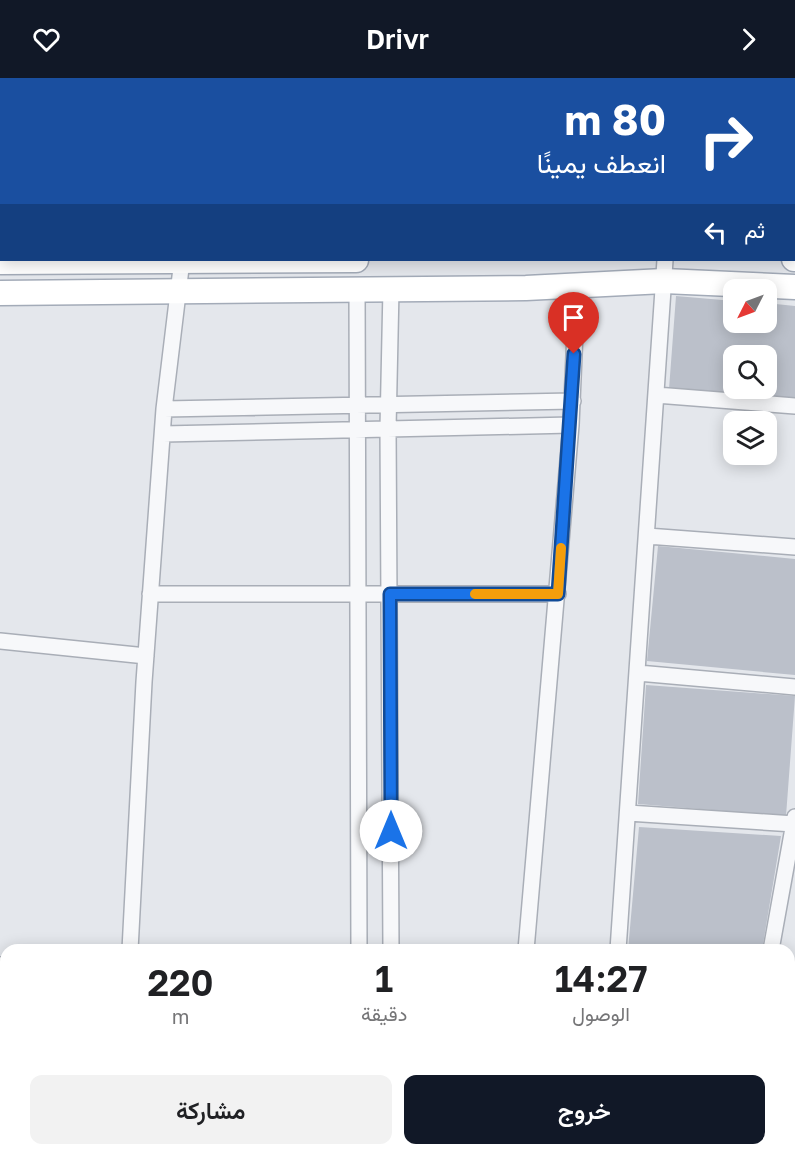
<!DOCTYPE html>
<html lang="ar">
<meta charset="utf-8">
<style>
:root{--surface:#fff;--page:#f2f2f2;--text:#202124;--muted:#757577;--accent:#111827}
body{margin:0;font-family:"Golos Text",Vazirmatn,sans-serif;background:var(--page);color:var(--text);direction:rtl;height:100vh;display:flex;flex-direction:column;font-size:22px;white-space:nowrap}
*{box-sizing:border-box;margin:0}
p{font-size:20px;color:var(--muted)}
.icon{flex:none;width:33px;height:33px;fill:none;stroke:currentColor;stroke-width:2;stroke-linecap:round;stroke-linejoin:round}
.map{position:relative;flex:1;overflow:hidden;direction:ltr}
.sheet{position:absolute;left:0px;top:866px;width:795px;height:212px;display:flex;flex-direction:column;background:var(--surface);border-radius:18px 18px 0 0;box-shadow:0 3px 15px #0003;direction:rtl}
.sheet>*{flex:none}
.top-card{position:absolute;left:0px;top:0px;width:795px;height:183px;box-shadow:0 3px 15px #0003;direction:rtl;background:#1a4fa0;color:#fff;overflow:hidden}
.needle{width:39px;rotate:228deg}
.buttons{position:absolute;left:723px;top:201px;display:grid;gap:12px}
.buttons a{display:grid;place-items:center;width:54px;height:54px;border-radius:12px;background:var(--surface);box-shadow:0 3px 15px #0003;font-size:30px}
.pin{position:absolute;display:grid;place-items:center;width:51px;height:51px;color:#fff;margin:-62px -26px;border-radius:50% 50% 50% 0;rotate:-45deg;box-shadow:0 0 6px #0007}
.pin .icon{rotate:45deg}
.me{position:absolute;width:66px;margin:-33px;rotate:0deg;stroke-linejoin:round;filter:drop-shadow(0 0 4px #0008)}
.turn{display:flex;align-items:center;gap:21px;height:126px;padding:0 30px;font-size:27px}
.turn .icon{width:78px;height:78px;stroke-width:2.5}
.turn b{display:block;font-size:42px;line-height:51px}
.then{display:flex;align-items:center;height:57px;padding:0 30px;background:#0003;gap:12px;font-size:22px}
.eta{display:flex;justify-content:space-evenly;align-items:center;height:102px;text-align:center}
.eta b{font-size:36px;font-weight:600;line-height:42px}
.cta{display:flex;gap:12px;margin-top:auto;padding:12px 30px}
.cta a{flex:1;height:69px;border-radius:12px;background:var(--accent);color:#fff;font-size:24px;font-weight:600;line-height:69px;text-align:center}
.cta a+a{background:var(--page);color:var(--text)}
header{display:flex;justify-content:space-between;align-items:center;height:78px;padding:0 30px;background:var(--accent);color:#fff;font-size:27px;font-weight:600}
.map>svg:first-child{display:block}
</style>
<header><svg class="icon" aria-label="forward" viewBox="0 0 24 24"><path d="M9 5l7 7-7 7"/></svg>Drivr<svg class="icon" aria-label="heart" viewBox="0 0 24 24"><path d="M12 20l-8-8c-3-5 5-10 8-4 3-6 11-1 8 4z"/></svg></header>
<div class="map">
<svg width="795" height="1076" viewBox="0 0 795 1076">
<rect width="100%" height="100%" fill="#e4e7ec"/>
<path fill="#bbc0ca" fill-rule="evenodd" d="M 676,218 L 734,223 L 734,244 L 766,244 L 766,225 L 795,228 L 795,321 L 669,311 ZM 734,278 L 766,278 L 766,310 L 734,310 Z
M 658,468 L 795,481 L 795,597 L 647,583 Z
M 646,607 L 795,618 L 786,738 L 638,726 Z
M 639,749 L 781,758 L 762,872 L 628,872 Z
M 611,1071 L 729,1071 L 728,1076 L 610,1076 Z"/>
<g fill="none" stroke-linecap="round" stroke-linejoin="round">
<defs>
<path id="minor" d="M 192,2 L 192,0
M 509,2 L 509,0
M 672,2 L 672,0
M 0,14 L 2,14
M 794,42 L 795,42
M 357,211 L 359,872
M 656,317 L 795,328
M 164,331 L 573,323
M 163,356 L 571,347
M 647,458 L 795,469
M 150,516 L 558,516
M 0,563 L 146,578
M 638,595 L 795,609
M 628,735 L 794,746
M 130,872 L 144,604 L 164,331 L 182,182
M 391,872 L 388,350 L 391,211
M 526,872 L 571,347 L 577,207
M 618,872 L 665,182
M 771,872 L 795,739
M 0,887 L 6,887
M 0,1037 L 6,1037
M 127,1071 L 130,1076
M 350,1076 L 508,1071
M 599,1076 L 600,1071
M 735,1076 L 736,1071"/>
<path id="primary" d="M 794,181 L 795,181
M 0,184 L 356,182
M 0,215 L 526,210 L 664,203 L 795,209"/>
</defs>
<use href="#minor" stroke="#a9aeb7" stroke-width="18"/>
<use href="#primary" stroke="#a3abb8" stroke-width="27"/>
<use href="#minor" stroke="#f7f8fa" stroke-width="15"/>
<use href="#primary" stroke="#fff" stroke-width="24"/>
</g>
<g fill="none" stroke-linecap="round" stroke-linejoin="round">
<defs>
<path id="route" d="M 391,753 L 390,516 L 558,516 L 574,276"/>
</defs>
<use href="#route" stroke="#114b97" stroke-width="15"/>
<use href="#route" stroke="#1a73e8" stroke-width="10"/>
<path stroke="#f59e0b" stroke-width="10" d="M 475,516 L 558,516 L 561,470"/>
</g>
</svg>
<div class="buttons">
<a><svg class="needle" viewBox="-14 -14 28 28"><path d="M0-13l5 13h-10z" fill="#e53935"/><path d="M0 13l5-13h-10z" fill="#757577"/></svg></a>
<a><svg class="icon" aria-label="search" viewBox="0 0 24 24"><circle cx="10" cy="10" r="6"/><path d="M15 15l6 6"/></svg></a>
<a><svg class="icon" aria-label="layers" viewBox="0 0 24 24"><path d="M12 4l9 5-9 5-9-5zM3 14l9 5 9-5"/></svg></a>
</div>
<div class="pin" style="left:574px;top:276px;background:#d93025"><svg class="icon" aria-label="arrive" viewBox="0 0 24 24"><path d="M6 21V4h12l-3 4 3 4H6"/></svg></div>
<svg class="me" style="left:391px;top:753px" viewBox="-20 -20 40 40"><circle r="19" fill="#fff"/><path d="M0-13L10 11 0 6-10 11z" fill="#1a73e8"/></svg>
<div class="top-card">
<div class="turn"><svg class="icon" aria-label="right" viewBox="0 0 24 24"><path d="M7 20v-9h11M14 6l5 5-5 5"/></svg><div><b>80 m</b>انعطف يمينًا</div></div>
<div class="then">ثم<svg class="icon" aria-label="left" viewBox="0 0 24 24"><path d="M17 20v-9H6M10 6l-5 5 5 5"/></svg></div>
</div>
<section class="sheet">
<div class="eta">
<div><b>14:27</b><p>الوصول</p></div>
<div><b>1</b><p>دقيقة</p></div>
<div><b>220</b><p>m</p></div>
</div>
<div class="cta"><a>خروج</a><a>مشاركة</a></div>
</section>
</div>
